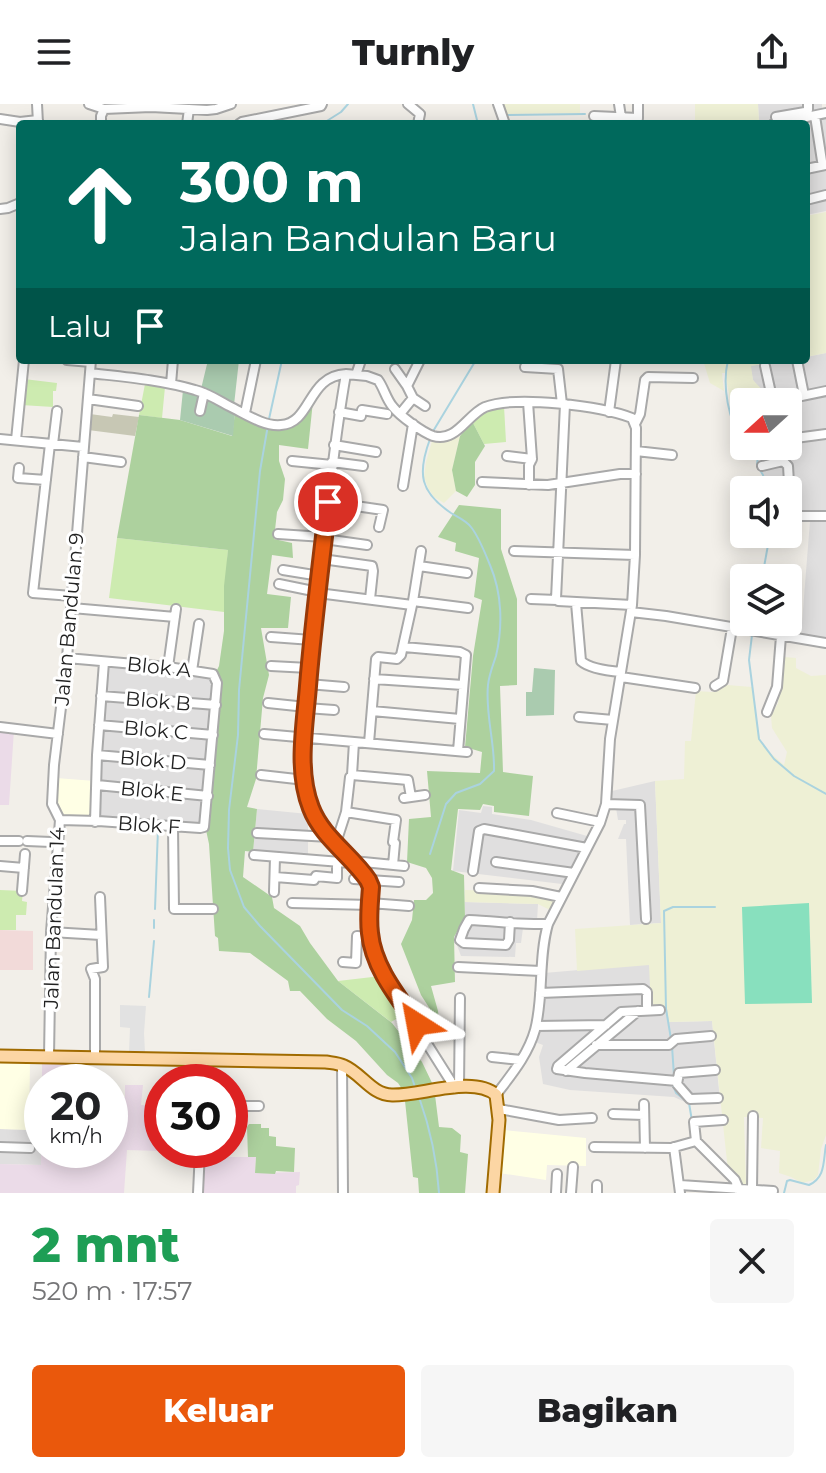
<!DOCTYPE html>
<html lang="id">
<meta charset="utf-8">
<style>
:root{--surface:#fff;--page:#f6f6f6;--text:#202124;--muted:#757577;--accent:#ea580c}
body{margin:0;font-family:Montserrat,sans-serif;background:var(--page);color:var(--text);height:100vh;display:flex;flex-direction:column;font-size:30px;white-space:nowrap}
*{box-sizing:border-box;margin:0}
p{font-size:26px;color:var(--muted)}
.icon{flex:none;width:44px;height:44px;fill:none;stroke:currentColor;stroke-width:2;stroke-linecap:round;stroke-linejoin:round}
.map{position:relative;height:1089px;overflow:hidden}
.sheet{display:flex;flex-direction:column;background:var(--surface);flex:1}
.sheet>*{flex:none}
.guide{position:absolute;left:16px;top:16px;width:794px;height:244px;border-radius:8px;box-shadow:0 4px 20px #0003;background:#00695c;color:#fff;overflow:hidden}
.needle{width:52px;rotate:249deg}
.buttons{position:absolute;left:730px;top:284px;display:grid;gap:16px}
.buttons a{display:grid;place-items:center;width:72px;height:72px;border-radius:8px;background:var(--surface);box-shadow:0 4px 20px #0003;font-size:40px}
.speed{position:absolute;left:24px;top:960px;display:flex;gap:16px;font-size:40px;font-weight:700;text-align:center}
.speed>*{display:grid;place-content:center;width:104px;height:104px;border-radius:50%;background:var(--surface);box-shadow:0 4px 20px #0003;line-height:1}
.speed small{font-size:20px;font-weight:400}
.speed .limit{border:12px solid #d22;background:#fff;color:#111}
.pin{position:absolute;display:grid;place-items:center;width:68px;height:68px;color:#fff;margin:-34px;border:4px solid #fff;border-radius:50%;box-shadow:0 2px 8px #0007}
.me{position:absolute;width:88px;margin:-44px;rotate:326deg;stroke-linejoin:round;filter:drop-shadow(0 0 6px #0008)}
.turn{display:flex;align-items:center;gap:28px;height:168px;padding:0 32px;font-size:36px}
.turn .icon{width:104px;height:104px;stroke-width:2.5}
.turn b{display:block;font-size:56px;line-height:68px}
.then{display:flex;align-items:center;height:76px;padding:0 32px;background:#0003;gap:16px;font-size:30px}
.round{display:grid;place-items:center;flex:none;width:84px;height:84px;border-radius:8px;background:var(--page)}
.summary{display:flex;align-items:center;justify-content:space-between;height:136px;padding:0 32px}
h1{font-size:48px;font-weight:800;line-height:60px;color:#1e9e55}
.button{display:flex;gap:16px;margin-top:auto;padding:16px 32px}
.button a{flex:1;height:92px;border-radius:8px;background:var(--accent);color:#fff;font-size:32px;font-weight:800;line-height:92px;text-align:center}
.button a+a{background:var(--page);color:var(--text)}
header{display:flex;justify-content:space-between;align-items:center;height:104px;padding:0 32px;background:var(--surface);font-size:36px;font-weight:800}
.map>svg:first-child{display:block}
</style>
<header><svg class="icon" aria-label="menu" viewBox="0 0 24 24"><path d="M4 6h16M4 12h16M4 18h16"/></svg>Turnly<svg class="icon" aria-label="share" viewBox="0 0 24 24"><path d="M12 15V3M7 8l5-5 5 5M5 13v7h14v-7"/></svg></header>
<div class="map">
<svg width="826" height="1089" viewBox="0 0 826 1089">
<rect width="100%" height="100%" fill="#f2efe9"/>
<path fill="#e0dfdf" d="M 758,0 L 822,0 L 822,7 L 826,6 L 826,107 L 806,111 L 806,20 L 750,20 L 759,18 Z
M 826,249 L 826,535 L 801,531 L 810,417 L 788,418 L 788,386 L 766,386 L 763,370 L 758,357 L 759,342 L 788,342 L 788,298 L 769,293 L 758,283 L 753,276 L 750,262 L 786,256 L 806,256 L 806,253 Z
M 107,560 L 212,571 L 216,581 L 202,721 L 98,715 L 98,645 Z
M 655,677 L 661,819 L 630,821 L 626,735 L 618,735 L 624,720 L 626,720 L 626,716 L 618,716 L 616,704 L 610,704 L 612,687 Z
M 483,702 L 492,703 L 492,710 L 531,716 L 587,732 L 562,780 L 453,767 L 459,706 L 481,709 Z
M 257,705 L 308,710 L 308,754 L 253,748 Z
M 465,798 L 538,800 L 537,817 L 544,823 L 523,824 L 521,839 L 516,839 L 515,853 L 461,852 L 454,833 L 465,814 Z
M 649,860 L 667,903 L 670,918 L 712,917 L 720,996 L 687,999 L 674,993 L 570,986 L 543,980 L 539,953 L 543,941 L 535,938 L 544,869 Z
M 0,1025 L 42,1026 L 41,1061 L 0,1060 Z"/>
<path fill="#f2dad9" d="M 0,826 L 33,827 L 33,866 L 0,866 Z"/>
<path fill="#ebdbe8" d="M 0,626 L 14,626 L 9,701 L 0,701 Z
M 42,960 L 86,960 L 86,978 L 42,978 Z
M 125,981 L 143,981 L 141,1001 L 162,1002 L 162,1046 L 194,1046 L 193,1048 L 127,1046 L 124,1089 L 0,1089 L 0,1060 L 41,1061 L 42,986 L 42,1046 L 110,1046 L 110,993 L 125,993 Z
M 203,1053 L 256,1053 L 255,1069 L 300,1068 L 299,1081 L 296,1082 L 296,1089 L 203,1089 Z"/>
<path fill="#ffffe5" d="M 56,674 L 95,677 L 92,716 L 61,714 L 55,704 Z
M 0,958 L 30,958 L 29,1026 L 0,1025 Z
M 504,1026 L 586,1034 L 586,1062 L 547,1061 L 546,1076 L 499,1069 Z"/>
<path fill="#c7c7b4" d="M 90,310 L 112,313 L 113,310 L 139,313 L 135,332 L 88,326 Z"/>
<path fill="#eef0d5" d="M 502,0 L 580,0 L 580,9 L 507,10 Z
M 695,0 L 758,0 L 759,18 L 750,20 L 695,20 Z
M 826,108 L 826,249 L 806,253 L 806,112 Z
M 703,256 L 786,256 L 751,262 L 753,276 L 769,293 L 770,298 L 744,298 L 744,322 L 735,321 L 725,269 L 722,269 L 724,287 L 710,279 Z
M 460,332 L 452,366 L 456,387 L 444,399 L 434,393 L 428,384 L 424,373 L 426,358 L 432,337 L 449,337 Z
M 784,553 L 796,554 L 796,564 L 811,572 L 826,571 L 826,1031 L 821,1045 L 818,1071 L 814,1076 L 802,1079 L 791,1073 L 779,1069 L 780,1047 L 761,1044 L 763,1014 L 744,1013 L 746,1081 L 741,1081 L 728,1067 L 712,917 L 669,918 L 667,903 L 651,904 L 649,861 L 577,867 L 575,825 L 661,819 L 655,677 L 684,675 L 685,637 L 691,637 L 696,587 L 712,588 L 727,581 L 752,583 L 760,635 L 766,645 L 784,661 L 787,648 L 772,624 L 771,612 L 778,599 Z
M 465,786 L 512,787 L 556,794 L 550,806 L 538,800 L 465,798 Z"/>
<path fill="#cdebb0" d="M 24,275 L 57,279 L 56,287 L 53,287 L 53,303 L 21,301 Z
M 145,280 L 165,283 L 162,314 L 139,311 Z
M 504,302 L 506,338 L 484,340 L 472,317 L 481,308 Z
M 117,434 L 228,446 L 224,508 L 109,494 Z
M 0,786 L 23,787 L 22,797 L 27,798 L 26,811 L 16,811 L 16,826 L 0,826 Z
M 381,872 L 386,882 L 405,910 L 391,918 L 338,877 Z"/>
<path fill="#add19e" d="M 313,297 L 308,345 L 279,341 L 279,357 L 285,375 L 283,396 L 277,408 L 274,435 L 292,439 L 293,454 L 272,451 L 267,490 L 291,493 L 288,524 L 261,524 L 269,571 L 263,594 L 256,675 L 247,703 L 257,705 L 253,748 L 245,747 L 243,773 L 272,793 L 274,804 L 300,822 L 310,839 L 338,877 L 392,919 L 422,958 L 434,983 L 439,1023 L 452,1024 L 461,1031 L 460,1048 L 468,1050 L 465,1089 L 419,1089 L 418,1074 L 413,1073 L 405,997 L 402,985 L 398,979 L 387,971 L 356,937 L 327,915 L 300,887 L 290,887 L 288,877 L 250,849 L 219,847 L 218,834 L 215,832 L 209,740 L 206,726 L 209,724 L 218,600 L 216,568 L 219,562 L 224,527 L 224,482 L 228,446 L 117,434 L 139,311 L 180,316 L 232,332 L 235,309 C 272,328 288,338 313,297 Z
M 472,317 L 485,342 L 475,358 L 475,381 L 467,393 L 456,387 L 452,366 L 460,332 Z
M 459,401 L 501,405 L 501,445 L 517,495 L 517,581 L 500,582 L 503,668 L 533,672 L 529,712 L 494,708 L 494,702 L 483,700 L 480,706 L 458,705 L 451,766 L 464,771 L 465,814 L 454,833 L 455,878 L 431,882 L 438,907 L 439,919 L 421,891 L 401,840 L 412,816 L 414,796 L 426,796 L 433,789 L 432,774 L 426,764 L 407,758 L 409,715 L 431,713 L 427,667 L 480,669 L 482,648 L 465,643 L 473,552 L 482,496 L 474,493 L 479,454 L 455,447 L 456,439 L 438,433 Z
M 249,1020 L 261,1020 L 261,1024 L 269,1024 L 269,1032 L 276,1033 L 276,1042 L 295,1044 L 294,1068 L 276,1067 L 275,1070 L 255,1069 L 256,1053 L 248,1053 L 247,1023 Z"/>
<path fill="#aacbaf" d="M 208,256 L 239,256 L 234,301 L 201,285 Z
M 183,286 L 200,291 L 235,309 L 233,332 L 180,316 Z
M 534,564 L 555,566 L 554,611 L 526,612 L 526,588 L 532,588 Z"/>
<path fill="#88e0be" d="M 809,799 L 812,899 L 745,900 L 742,803 Z"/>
<path fill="#e2e2e2" d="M 120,901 L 146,902 L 144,929 L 145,948 L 129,948 L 130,924 L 120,923 Z"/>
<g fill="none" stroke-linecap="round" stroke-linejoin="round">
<path stroke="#aad3df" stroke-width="2" d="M 473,0 L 478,20
M 507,11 L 585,10
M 322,20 L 341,8 L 348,0
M 728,256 C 723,277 727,302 734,322 L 744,323
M 269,315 L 282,256
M 268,321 L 260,367 L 239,586 L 238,631 L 229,706 L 228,744 L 230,766 L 244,803 L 260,822 L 342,906 L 367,922 L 395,948 L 412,974 L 415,983
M 432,329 L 476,256
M 430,335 C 417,370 420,388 451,409 C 458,413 467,417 471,423 C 479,433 485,449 490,461 C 502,489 503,522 496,552 C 493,561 489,571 488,581 C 485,610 495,638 494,667 L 480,680 L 456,689 L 446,700 L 430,750
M 759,342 L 757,361 L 763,371 L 765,386
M 762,474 L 770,430
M 754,522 L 755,518
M 752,531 L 749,556 L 759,635 L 774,655 L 794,672 L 826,690
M 155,805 L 158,725
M 154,824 L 154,816
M 149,893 L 154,837
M 671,935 L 666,905 L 664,807 L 673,803 L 715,803
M 672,942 L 674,972
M 673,981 L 676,989 L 689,999 L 692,1017
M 419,993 C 430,1024 437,1056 439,1089
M 784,1089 L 787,1077 L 790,1076 L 809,1081 C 826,1073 823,1057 826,1041"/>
<defs>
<path id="minor" d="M 37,0 L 38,19
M 89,0 L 104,5 L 151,3 L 207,6 L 216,5 L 231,0
M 408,0 L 420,10 L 418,20
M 498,0 L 505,20
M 619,0 L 621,13
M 638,0 L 638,14
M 594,12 L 638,14 L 637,20
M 815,12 L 822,57
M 776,13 L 805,8 L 808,6 L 808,0
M 0,15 L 20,18 L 38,16
M 101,20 L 101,12 L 104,5
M 187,20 L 189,5
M 239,20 L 242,18 L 321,2 L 322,0
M 773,20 L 826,9
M 806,65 L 826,61
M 806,96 L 826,91
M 0,105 L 8,104 L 20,99
M 67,256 L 91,258
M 797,256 L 804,291
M 765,262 L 773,298
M 525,263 L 558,265 L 562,300
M 395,265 L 407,282
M 90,269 C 125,273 162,276 195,286 C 207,289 218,296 229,302 C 244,309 264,323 281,321 C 312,319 307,272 346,270
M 356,271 L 361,256
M 171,280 L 173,256
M 413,294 L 425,302
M 88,295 L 138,302
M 773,298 L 826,287
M 565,300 L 556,495 L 558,497 L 632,501
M 200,307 L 204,289
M 339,308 L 361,312 L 362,306 L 387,310
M 609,308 L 616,256
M 245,309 L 256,256
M 400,310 L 413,294 L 407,282 L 420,256
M 635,320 L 640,310 L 645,276 L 648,273 L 693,274
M 0,335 L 83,343
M 788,335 L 826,330
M 16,336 L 24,256
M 50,340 L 33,489 L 72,492
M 53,340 L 57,307
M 334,341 L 376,348
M 780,342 L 781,355 L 788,362 L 791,412 L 826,412
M 636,347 L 672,351
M 507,352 L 532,355 L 528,298
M 83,353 L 121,358
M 292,357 L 332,361
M 332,358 L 363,362
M 762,362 L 783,357
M 19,364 L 18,374 L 46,376
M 482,378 L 548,381 L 620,370 L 636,370
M 529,381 L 529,361 L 532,355
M 403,382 L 413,320
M 328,398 L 383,406 L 379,423
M 278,430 L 324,433
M 324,435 L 367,441
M 514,447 L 635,451
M 322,455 L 372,462 L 373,467 L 370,495
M 419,462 L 467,469
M 283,466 L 320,472
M 279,480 L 318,488
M 318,489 L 412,501
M 531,495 L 557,496
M 413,497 L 468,504
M 576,499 L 581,557 C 590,565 609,567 621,568
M 72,504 L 175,513
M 631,508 L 666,512 L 826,539
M 271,533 L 312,536
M 404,543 L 460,548 L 466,551 L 458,647
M 271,562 L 309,564
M 168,563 L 176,505
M 192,567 L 199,520
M 621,573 L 695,584
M 374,575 L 463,581
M 308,580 L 344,583
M 715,582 L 723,577 L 732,524
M 101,592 L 216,601
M 268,599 L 306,603
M 306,604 L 334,606
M 372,607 L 460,615
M 767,608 L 777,583 L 781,532
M 579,613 L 613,616
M 99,621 L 213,631
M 0,623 L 58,630
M 264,630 L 467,648
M 369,639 L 376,555 L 378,553 L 397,555 L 401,551 L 413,497 L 421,447
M 97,651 L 210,661
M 261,671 L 305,676
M 352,671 L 408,676 L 411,693
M 97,681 L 208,692
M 404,694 L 425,691
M 606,700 L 640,701 L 646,815
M 346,708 L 396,716 L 393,738 L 395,739 L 393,761
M 557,709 L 600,718
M 60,716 L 98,717 L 200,724 L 204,723 L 217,579 L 213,570 L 168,563 L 67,554
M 95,718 L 97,651 L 104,558
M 173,723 L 174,805 L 213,805
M 257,729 L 330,733
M 0,737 L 19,737
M 27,737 L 51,738
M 336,739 L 346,708 L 350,673 L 352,671 L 354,638
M 254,751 L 353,759
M 353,757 L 404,762
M 496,758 L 574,769
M 0,762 L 24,764
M 473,767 L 479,727 L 484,725 L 587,744
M 275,773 L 314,776 L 316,772 L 337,774 L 337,758
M 354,775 L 399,778
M 479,784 L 532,787 L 561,793
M 22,787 L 25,750
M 274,788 L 275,753
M 292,799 L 370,801
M 370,799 L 409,802
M 510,818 L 509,836 L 506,841 L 464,839 L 460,836 L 464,825 L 469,816 C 496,817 521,821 548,820
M 51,828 L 101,831
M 343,858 L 356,859 L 357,832 L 370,833
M 458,863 L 541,867
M 540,889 L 643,885 L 647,888 L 647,902
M 660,906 L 621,908 L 558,962 L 557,965 L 585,969 L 677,977
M 536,922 L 606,921
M 596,941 L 669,941 L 676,935 L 711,932
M 49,953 L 51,828 L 60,716 L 52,700 L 54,661 L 67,554 L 91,256
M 492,953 L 521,956
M 95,954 L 95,875 L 91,865 L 103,863 L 100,793
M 342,961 L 343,1089
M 715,966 L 679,969 L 677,980 L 690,995 L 718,994
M 566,967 L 638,907
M 202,978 L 203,956
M 459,983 L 460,894
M 455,984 L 395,889 L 376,854 L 370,829 L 371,783 L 368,776 C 351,751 323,733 311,705 C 297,670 304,621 308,584 C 311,552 314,519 318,487 C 327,415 333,342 346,270 L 367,272 L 378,276 C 384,284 386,295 393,303 C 400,312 422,328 433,332 C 456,339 467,311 485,303 C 516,291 601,302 632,314 L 636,324 L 635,451 L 632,501 L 610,635 L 606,700 L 600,719 L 548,820 C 538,855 544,892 535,926 C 528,951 511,971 496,991
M 644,1000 L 645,1044
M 230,1002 L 259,1002
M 499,1005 L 559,1016 L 592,1014
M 613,1010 L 644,1011
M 723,1016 L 694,1018 L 696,1037 L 735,1076 L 738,1083 L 739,1089
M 0,1043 L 30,1044
M 594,1043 L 671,1044 L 696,1037
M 674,1043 L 680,1089
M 597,1081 L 597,1089
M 680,1081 L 773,1087
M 752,1085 L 753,1012
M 198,1089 L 200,1046
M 556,1089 L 557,1070
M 571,1089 L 573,1063"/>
<path id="major" d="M 0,952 L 326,958 C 332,959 338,959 344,962 C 361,969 372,991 392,991 C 420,992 474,971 496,991 L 499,1016 L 493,1089"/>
</defs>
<use href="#minor" stroke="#a9a9a9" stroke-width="12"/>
<use href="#major" stroke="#a06b00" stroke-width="15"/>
<use href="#minor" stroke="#fff" stroke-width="8"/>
<use href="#major" stroke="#fcd6a4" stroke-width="11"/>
</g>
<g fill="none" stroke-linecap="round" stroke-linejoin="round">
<defs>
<path id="route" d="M 328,398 C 321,460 313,521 308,582 C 305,621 296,666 311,704 C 322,733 351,751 368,776 L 371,783 C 370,798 368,814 370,829 C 373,863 398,893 417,920"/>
</defs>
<use href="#route" stroke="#983908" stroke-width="20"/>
<use href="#route" stroke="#ea580c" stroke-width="14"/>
</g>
<g text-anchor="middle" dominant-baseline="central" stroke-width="6" stroke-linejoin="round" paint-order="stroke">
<g font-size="20" fill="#222" stroke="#fff">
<text transform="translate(69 515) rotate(-85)">Jalan Bandulan 9</text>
<text transform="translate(159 563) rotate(6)">Blok A</text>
<text transform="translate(158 597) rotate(5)">Blok B</text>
<text transform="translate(156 626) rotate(5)">Blok C</text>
<text transform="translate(153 656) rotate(5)">Blok D</text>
<text transform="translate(152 687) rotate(6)">Blok E</text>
<text transform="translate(149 721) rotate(4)">Blok F</text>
<text transform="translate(54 814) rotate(-88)">Jalan Bandulan 14</text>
</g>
</g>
</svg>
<div class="buttons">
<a><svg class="needle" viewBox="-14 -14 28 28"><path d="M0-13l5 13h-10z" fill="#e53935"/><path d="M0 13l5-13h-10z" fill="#757577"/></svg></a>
<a><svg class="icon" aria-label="sound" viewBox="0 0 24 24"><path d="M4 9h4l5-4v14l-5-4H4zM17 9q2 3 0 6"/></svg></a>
<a><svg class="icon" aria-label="layers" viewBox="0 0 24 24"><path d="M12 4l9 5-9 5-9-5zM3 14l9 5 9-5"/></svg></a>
</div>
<div class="speed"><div>20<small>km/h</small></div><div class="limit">30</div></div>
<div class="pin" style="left:328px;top:398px;background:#d93025"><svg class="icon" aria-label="arrive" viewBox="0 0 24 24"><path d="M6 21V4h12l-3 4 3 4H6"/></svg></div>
<svg class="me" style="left:417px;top:920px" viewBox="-20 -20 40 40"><path d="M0-17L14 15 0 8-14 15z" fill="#ea580c" stroke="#fff" stroke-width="4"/></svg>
<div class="guide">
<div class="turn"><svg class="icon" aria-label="ahead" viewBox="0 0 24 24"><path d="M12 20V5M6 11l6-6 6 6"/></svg><div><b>300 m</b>Jalan Bandulan Baru</div></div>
<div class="then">Lalu<svg class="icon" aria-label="arrive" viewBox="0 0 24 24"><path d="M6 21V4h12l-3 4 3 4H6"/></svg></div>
</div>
</div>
<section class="sheet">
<div class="summary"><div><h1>2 mnt</h1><p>520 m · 17:57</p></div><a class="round"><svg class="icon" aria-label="close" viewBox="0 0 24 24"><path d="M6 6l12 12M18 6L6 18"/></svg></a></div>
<div class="button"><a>Keluar</a><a>Bagikan</a></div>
</section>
